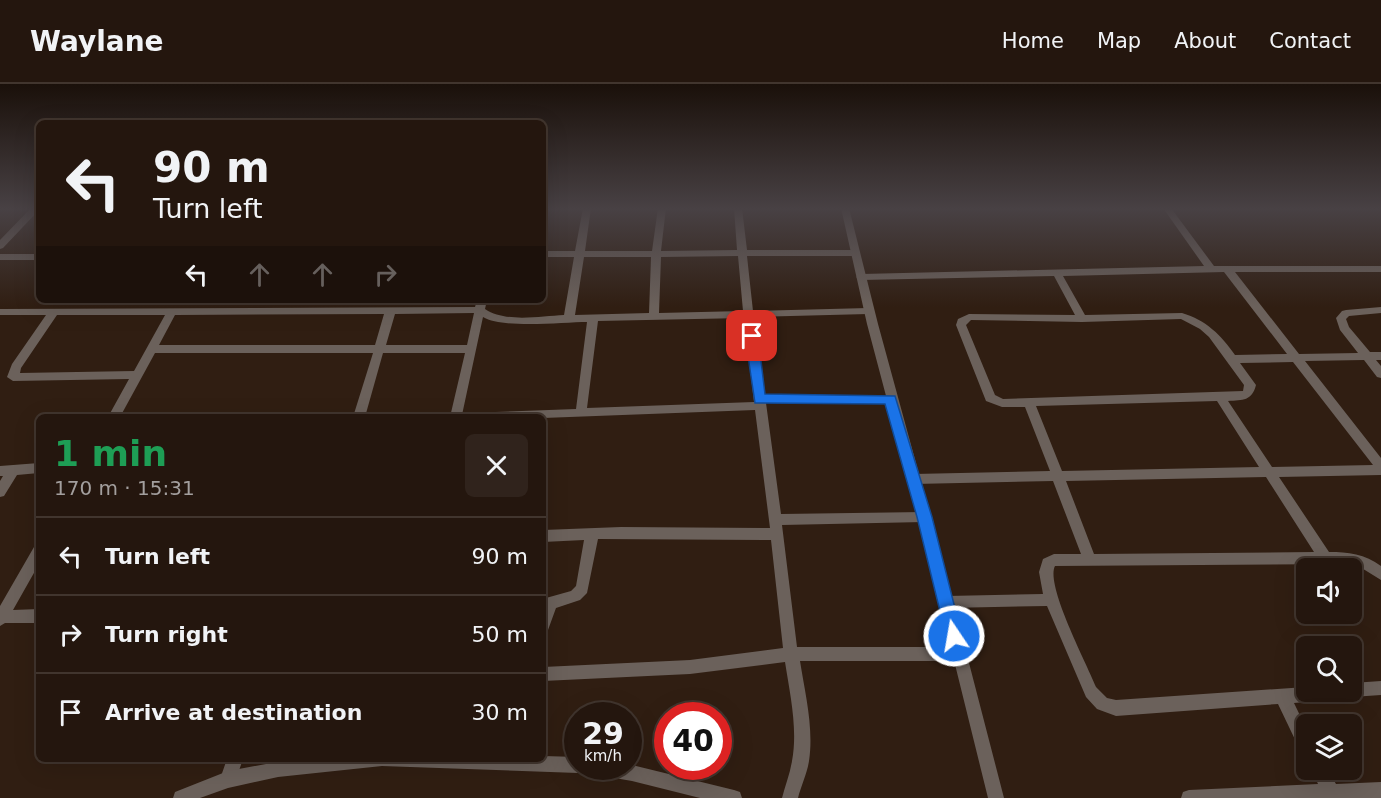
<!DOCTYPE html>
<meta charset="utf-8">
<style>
:root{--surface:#24160e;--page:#30231c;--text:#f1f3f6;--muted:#a39f9e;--line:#41352e}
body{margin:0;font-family:"DejaVu Sans",sans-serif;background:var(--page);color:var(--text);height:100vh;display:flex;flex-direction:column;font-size:22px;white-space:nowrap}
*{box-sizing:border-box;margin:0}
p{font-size:20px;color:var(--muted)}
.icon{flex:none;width:33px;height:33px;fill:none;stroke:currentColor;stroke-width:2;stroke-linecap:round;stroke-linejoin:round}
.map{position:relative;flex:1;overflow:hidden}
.drawer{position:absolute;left:36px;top:330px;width:510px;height:348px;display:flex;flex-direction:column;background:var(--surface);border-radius:9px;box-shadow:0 6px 24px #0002,0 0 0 2px var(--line)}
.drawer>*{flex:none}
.banner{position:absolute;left:36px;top:36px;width:510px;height:183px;border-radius:9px;box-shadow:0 6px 24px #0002,0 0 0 2px var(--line);background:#24160e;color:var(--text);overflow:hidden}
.fabs{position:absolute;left:1296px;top:474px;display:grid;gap:12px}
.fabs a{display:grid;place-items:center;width:66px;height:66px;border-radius:9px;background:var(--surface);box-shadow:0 6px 24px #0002,0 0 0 2px var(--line);font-size:30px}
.speed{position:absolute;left:564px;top:618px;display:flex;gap:12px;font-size:30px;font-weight:700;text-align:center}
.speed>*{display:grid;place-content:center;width:78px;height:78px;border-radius:50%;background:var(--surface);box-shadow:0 6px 24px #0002,0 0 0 2px var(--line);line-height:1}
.speed small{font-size:15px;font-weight:400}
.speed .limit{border:9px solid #d22;background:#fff;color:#111}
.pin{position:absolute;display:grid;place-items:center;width:51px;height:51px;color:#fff;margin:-26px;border-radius:12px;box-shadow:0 3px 9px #0006}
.me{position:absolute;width:66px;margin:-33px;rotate:348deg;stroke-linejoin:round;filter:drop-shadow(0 0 4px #0008)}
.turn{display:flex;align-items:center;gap:21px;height:126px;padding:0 18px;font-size:27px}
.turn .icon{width:78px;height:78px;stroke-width:2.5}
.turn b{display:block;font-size:42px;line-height:51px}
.lanes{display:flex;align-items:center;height:57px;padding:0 18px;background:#0003;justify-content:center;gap:30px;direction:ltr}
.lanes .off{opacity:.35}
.round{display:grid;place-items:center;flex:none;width:63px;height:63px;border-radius:9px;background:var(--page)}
.overview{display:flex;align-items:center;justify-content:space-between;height:102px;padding:0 18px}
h1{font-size:36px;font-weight:600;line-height:45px;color:#1e9e55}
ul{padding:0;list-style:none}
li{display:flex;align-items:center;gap:18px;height:78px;padding:0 18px;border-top:2px solid var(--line)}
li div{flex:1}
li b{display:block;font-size:22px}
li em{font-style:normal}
header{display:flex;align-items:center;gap:36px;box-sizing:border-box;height:84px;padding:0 30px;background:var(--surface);border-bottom:2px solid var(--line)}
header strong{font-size:28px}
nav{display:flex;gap:33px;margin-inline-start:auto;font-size:21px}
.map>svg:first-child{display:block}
</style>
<header>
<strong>Waylane</strong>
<nav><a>Home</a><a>Map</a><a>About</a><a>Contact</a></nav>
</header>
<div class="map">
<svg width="1381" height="714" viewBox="0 0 1381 714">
<rect width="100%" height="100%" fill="#301e12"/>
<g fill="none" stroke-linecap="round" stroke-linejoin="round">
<path fill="#6b615b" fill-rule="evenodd" d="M 31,124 L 39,124 L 39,126 L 3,164 L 0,165 L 0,156 Z
M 583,124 L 591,124 L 585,167 L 652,167 L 658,124 L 666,124 L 661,167 L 737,166 L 734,124 L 742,124 L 747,166 L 854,166 L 859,169 L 854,172 L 747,172 L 753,227 L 868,224 L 873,227 L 868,230 L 754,233 L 764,311 L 890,312 L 896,316 L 890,320 L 766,319 L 781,430 L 924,428 L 929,429 L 930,433 L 929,437 L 924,438 L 782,441 L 797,563 L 958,563 L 963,565 L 965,570 L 963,575 L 958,577 L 800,577 C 805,609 814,644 809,677 C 807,690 801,702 798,714 L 782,714 C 785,702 790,690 792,677 C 798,645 790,610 785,578 L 690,590 L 543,597 L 543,583 L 690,576 L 783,564 L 771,456 L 598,455 L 587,509 L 580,516 L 556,524 L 548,546 L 543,548 L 543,522 L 546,514 L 571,507 L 576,502 L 584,456 L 543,458 L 543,446 L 621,443 L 770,444 L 755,326 L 543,334 L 450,333 L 465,269 L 383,269 L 365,333 L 353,333 L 373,269 L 155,269 L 120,333 L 108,333 L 129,295 L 13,297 L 7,293 L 12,280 L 46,231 L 0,231 L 0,225 L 475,223 L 477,216 L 487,216 L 485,225 C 506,239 540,232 564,231 L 574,173 L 543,173 L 543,167 L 575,167 ZM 738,172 L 743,227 L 659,229 L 661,173 ZM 584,173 L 651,173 L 649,229 L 575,231 ZM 474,229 L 467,261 L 386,261 L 395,230 ZM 384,230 L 375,261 L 159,261 L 175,231 ZM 57,231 L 165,231 L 134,287 L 20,289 L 21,284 ZM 483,233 C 503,245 563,238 587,238 L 576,325 L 467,329 L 462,331 ZM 744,234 L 754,318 L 587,324 L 598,237 Z
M 1163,124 L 1171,124 L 1214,182 L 1381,182 L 1381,188 L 1235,188 L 1299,270 L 1358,269 L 1340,246 L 1336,234 L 1342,227 L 1346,226 L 1381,223 L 1381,229 L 1349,232 L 1346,235 L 1349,243 L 1370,268 L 1381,268 L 1381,276 L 1376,276 L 1381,282 L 1381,294 L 1377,293 L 1364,276 L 1305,277 L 1381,374 L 1381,391 L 1279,393 L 1329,468 C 1348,468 1365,470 1381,482 L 1381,496 L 1360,483 L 1344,480 L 1055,482 C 1045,501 1087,580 1096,603 L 1107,614 L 1116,616 L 1306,603 L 1306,608 L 1352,608 L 1352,599 L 1381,597 L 1381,611 L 1352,613 L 1345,609 L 1343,613 L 1338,615 L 1294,619 L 1306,644 L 1306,668 L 1300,666 L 1278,620 L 1116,632 L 1097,625 L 1086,613 L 1047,522 L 947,524 L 942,522 L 940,518 L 942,514 L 947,512 L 1043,510 L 1039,488 L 1043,475 L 1054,470 L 1081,470 L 1053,397 L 914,400 L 910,399 L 908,395 L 910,391 L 914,390 L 1050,387 L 1025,323 L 1002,323 L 986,317 L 956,241 L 958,235 L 969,230 L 1075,231 L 1054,192 L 861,196 L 856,193 L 861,190 L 1204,182 ZM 1224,188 L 1287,270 L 1235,271 C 1221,251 1206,236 1182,229 L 1085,231 L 1063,192 ZM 1181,235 L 1200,245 L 1209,253 L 1244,301 L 1243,307 L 1003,315 L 995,311 L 966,241 L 971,236 L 1082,238 ZM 1293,278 L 1373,381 L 1272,383 L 1228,317 C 1243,316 1252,317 1256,301 L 1240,279 ZM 1217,317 L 1259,383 L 1062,387 L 1036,322 ZM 1266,393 L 1314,468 L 1094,470 L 1066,397 Z
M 0,170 L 39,170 L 39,176 L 0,176 Z
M 184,329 L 254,329 L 260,333 L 178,333 Z
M 39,379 L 39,389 L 17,391 L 4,412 L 0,413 L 0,397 L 3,392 L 0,392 L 0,382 Z
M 39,461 L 39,480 L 13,526 L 39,525 L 39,539 L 5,539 L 0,542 L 0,522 L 34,463 Z
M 227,675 L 243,675 L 234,701 L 228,703 L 222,701 L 220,695 Z
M 1312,686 L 1328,686 L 1336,700 L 1381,698 L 1381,714 L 1181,714 L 1183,708 L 1189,706 L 1318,700 Z"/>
<path fill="#6b615b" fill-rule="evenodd" d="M 841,124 L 849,124 L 878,240 L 940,467 L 1004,714 L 988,714 L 927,467 L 867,240 Z
M 543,672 L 578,673 L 578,682 L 628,682 L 628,680 L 632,681 L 734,706 L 740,708 L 742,714 L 700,714 L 632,697 L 591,690 L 584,685 L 578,689 L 382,682 L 278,693 L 228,704 L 200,714 L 173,714 L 175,708 L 228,687 L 293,675 L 543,675 Z"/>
</g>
<linearGradient id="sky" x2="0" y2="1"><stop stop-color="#1a100a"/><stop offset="0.56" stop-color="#484144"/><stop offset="1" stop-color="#484144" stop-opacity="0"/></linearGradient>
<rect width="1381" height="223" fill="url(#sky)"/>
<path fill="#1a73e8" stroke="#114b97" stroke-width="1.5" d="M 752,247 L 758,252 L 765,310 L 895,312 L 932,433 L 962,552 L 960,558 L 954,560 L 948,558 L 946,552 L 917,433 L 885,320 L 755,319 L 745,252 Z"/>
</svg>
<div class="fabs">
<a><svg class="icon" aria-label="sound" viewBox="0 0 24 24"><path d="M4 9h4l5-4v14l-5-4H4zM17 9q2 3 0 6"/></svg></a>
<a><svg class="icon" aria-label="search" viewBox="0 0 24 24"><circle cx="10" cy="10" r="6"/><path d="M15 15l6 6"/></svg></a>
<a><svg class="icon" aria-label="layers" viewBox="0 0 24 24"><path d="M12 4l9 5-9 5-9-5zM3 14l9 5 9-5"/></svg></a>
</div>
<div class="speed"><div>29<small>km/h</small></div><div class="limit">40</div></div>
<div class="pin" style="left:752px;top:252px;background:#d93025"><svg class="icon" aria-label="arrive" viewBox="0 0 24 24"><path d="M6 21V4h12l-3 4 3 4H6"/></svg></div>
<svg class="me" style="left:954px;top:552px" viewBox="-20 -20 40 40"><circle r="17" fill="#1a73e8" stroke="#fff" stroke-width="3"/><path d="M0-11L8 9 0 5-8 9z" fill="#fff"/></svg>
<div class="banner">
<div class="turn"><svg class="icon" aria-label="left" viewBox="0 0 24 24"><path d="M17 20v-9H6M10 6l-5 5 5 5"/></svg><div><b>90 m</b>Turn left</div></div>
<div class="lanes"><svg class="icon" aria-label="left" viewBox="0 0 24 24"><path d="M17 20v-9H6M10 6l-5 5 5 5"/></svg><svg class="icon off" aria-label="ahead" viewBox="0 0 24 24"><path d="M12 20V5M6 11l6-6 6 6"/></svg><svg class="icon off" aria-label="ahead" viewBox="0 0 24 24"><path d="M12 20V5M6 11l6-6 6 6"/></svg><svg class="icon off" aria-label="right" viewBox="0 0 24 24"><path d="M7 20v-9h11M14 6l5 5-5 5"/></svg></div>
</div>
<section class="drawer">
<div class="overview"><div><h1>1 min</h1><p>170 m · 15:31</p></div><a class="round"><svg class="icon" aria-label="close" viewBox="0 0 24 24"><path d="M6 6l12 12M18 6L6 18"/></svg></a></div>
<ul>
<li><svg class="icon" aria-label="left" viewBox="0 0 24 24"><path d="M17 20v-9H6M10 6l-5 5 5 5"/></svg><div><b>Turn left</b></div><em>90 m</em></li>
<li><svg class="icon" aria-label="right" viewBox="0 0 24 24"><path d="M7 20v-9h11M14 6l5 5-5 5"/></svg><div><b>Turn right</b></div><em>50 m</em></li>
<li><svg class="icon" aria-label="arrive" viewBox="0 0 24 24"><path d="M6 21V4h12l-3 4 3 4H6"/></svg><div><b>Arrive at destination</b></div><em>30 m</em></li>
</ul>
</section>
</div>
